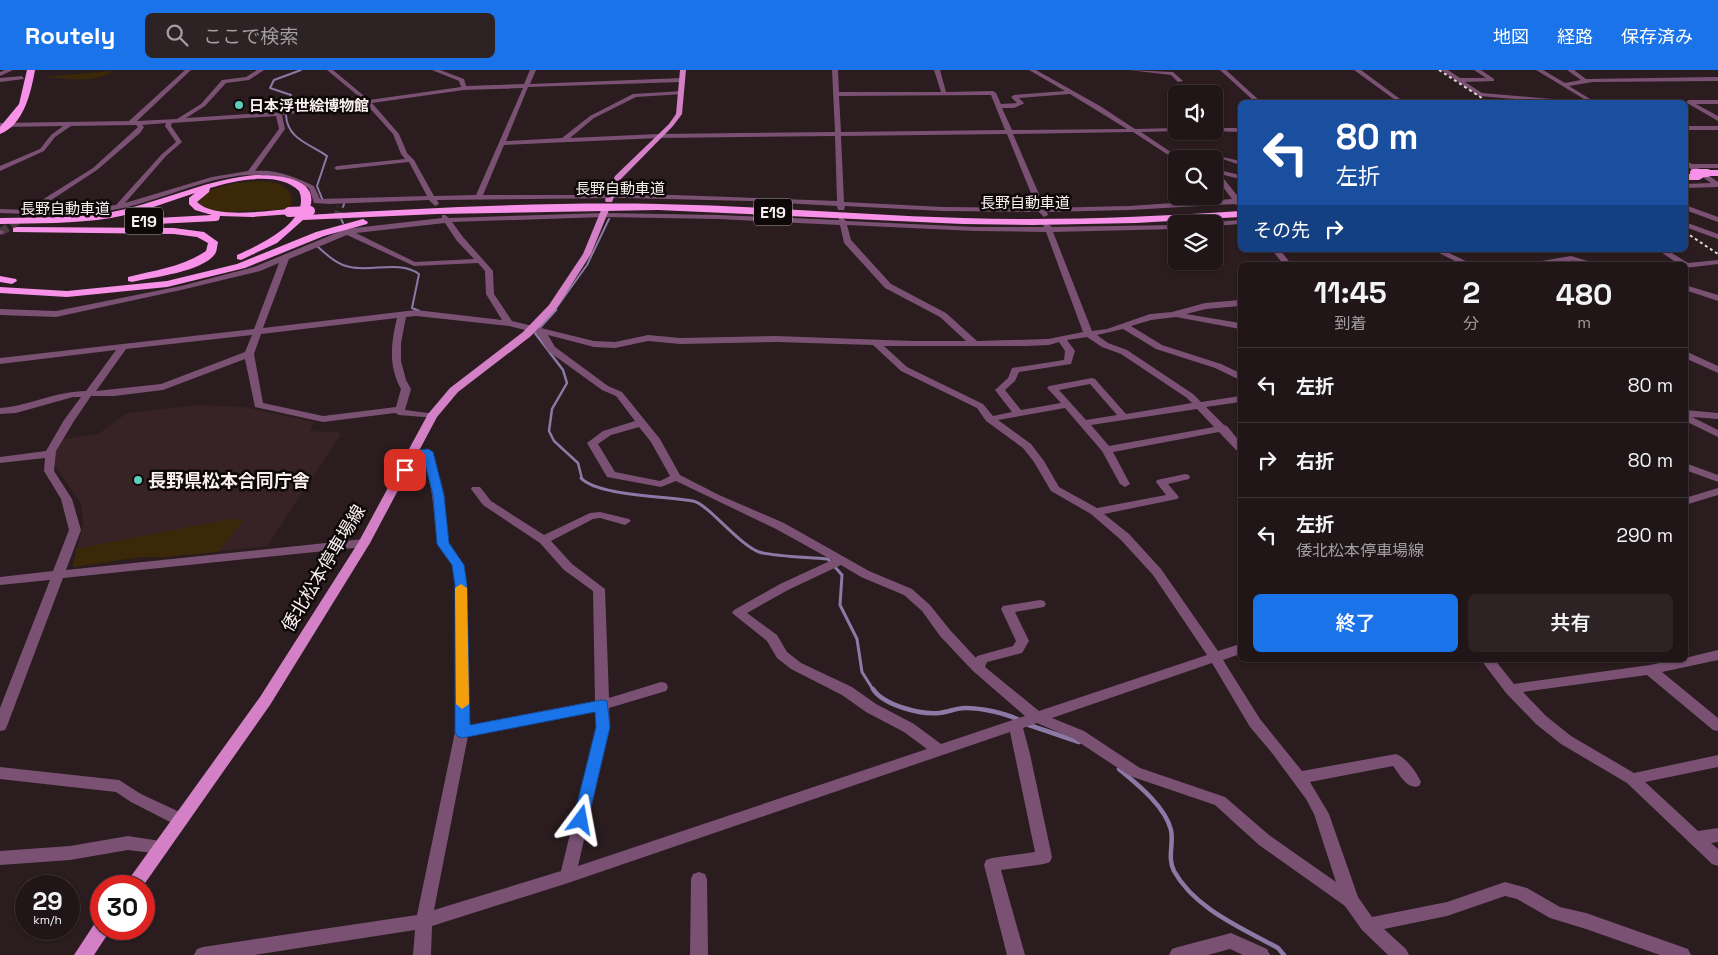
<!DOCTYPE html>
<html lang="ja">
<meta charset="utf-8">
<style>
:root{--surface:#201517;--page:#2d2224;--text:#f1f3f6;--muted:#a29fa1;--line:#3d3436;--accent:#1a73e8}
body{margin:0;font-family:"Space Grotesk","Noto Sans JP",sans-serif;background:var(--page);color:var(--text);height:100vh;display:flex;flex-direction:column;font-size:19px;white-space:nowrap}
*{box-sizing:border-box;margin:0}
p{font-size:16px;color:var(--muted)}
.icon{flex:none;width:28px;height:28px;fill:none;stroke:currentColor;stroke-width:2;stroke-linecap:round;stroke-linejoin:round}
.map{position:relative;flex:1;overflow:hidden}
.sheet{position:absolute;left:1238px;top:192px;width:450px;height:400px;display:flex;flex-direction:column;background:var(--surface);border-radius:8px;box-shadow:0 1px 4px #0004,0 0 0 1px var(--line)}
.sheet>*{flex:none}
.banner{position:absolute;left:1238px;top:30px;width:450px;height:152px;border-radius:8px;box-shadow:0 1px 4px #0004,0 0 0 1px var(--line);background:#1a4fa0;color:#fff;overflow:hidden}
.fabs{position:absolute;left:1168px;top:15px;display:grid;gap:10px}
.fabs a{display:grid;place-items:center;width:55px;height:55px;border-radius:8px;background:var(--surface);box-shadow:0 1px 4px #0004,0 0 0 1px var(--line);font-size:25px}
.speed{position:absolute;left:15px;top:805px;display:flex;gap:10px;font-size:25px;font-weight:700;text-align:center}
.speed>*{display:grid;place-content:center;width:65px;height:65px;border-radius:50%;background:var(--surface);box-shadow:0 1px 4px #0004,0 0 0 1px var(--line);line-height:1}
.speed small{font-size:12px;font-weight:400}
.speed .limit{border:8px solid #d22;background:#fff;color:#111}
.pin{position:absolute;display:grid;place-items:center;width:42px;height:42px;color:#fff;margin:-21px;border-radius:10px;box-shadow:0 2px 8px #0006}
.me{position:absolute;width:55px;margin:-28px;rotate:13deg;stroke-linejoin:round;filter:drop-shadow(0 0 4px #0008)}
.turn{display:flex;align-items:center;gap:18px;height:105px;padding:0 15px;font-size:22px}
.turn .icon{width:65px;height:65px;stroke-width:2.5}
.turn b{display:block;font-size:35px;line-height:42px}
.then{display:flex;align-items:center;height:48px;padding:0 15px;background:#0003;gap:10px;font-size:19px}
.eta{display:flex;justify-content:space-evenly;align-items:center;height:85px;text-align:center}
.eta b{font-size:30px;font-weight:600;line-height:35px}
.button{display:flex;gap:10px;margin-top:auto;padding:10px 15px}
.button a{flex:1;height:58px;border-radius:8px;background:var(--accent);color:#fff;font-size:20px;font-weight:600;line-height:58px;text-align:center}
.button a+a{background:var(--page);color:var(--text)}
ul{padding:0;list-style:none}
li{display:flex;align-items:center;gap:15px;height:75px;padding:0 15px;border-top:1px solid var(--line)}
li div{flex:1}
li b{display:block;font-size:19px}
li em{font-style:normal}
header{display:flex;align-items:center;gap:30px;box-sizing:border-box;height:70px;padding:0 25px;background:var(--accent);color:#fff}
header strong{font-size:24px}
nav{display:flex;gap:28px;margin-inline-start:auto;font-size:18px}
.search{width:350px;height:45px;background:var(--page);display:flex;align-items:center;gap:12px;box-sizing:border-box;padding:0 18px;border-radius:8px;color:var(--muted);font-size:19px}
.map>svg:first-child{display:block}
</style>
<header>
<strong>Routely</strong>
<div class="search"><svg class="icon" aria-label="search" viewBox="0 0 24 24"><circle cx="10" cy="10" r="6"/><path d="M15 15l6 6"/></svg>ここで検索</div>
<nav><a>地図</a><a>経路</a><a>保存済み</a></nav>
</header>
<div class="map">
<svg width="1718" height="885" viewBox="0 0 1718 885">
<rect width="100%" height="100%" fill="#2a1c1f"/>
<path fill="#372226" d="M 199,335 L 245,337 L 314,352 L 310,361 L 337,362 L 341,364 L 267,476 L 165,487 L 141,487 L 73,497 L 83,454 L 81,434 L 55,396 L 54,384 L 62,369 L 98,364 L 127,343 Z"/>
<path fill="#3b2809" d="M 113,1 C 98,14 62,8 43,7 Z
M 258,111 C 272,112 285,112 292,126 L 290,139 L 227,142 L 203,139 L 196,131 C 212,114 236,113 258,111 Z
M 230,449 L 243,450 L 224,476 L 217,482 L 165,487 L 141,487 L 73,497 L 76,479 Z"/>
<g fill="none" stroke-linecap="round" stroke-linejoin="round">
<path stroke="#8c7aa6" stroke-width="2" d="M 287,43 L 291,25 L 270,18 L 274,10 L 301,0
M 286,45 C 287,69 310,74 327,86 L 317,116 L 323,131
M 343,137 L 344,134
M 341,149 L 343,153
M 317,176 C 326,184 337,195 350,197 C 372,202 399,190 419,204 L 412,238 L 419,241
M 554,241 L 587,195 L 609,149"/>
<path stroke="#8c7aa6" stroke-width="2.5" d="M 417,240 L 419,241
M 556,240 L 535,263 L 563,300 L 567,313 L 552,339 L 549,361 L 554,371 L 578,393 L 582,409"/>
<path stroke="#8c7aa6" stroke-width="3" d="M 581,408 C 597,426 668,426 693,431 C 708,434 738,474 759,482 C 775,487 810,487 828,489 L 842,505 L 840,535 L 857,569 L 862,602 L 874,621"/>
<path stroke="#8c7aa6" stroke-width="4.5" d="M 873,619 C 883,635 921,645 939,643 C 948,642 957,638 965,638 C 982,638 1006,643 1021,651
M 1026,654 L 1079,672
M 1119,699 C 1137,714 1165,736 1171,760 C 1174,774 1167,787 1174,801 C 1195,839 1242,858 1278,878 L 1284,885"/>
<path stroke="#493c3f" stroke-width="8" stroke-dasharray="8 4" stroke-linecap="butt" d="M 337,149 L 340,137
M 1,162 L 22,148"/>
<path fill="#7a5173" fill-rule="evenodd" d="M 5,0 L 13,0 L 0,6 L 0,2 Z
M 185,0 L 191,0 L 137,51 L 177,49 L 201,34 L 222,10 L 246,7 L 257,0 L 264,0 L 249,10 L 226,13 L 205,36 L 186,48 L 279,42 L 363,30 L 327,0 L 333,0 L 369,30 L 461,17 L 459,11 L 432,0 L 440,0 L 464,9 L 466,16 L 524,14 L 530,0 L 536,0 L 530,14 L 682,8 L 685,10 L 682,12 L 528,17 L 506,71 L 562,68 L 590,46 L 633,24 L 682,21 L 684,24 L 636,27 L 594,48 L 570,68 L 659,64 L 835,62 L 832,0 L 838,0 L 839,22 L 941,22 L 934,0 L 940,0 L 946,22 L 993,21 L 996,23 L 1001,34 L 1017,33 L 1011,27 L 1014,25 L 1065,21 L 1029,0 L 1036,0 L 1100,36 L 1135,59 L 1176,58 L 1176,61 L 1178,61 L 1141,62 L 1181,89 L 1176,89 L 1176,90 L 1133,62 L 1013,64 L 1045,138 L 1129,136 L 1232,129 L 1214,105 L 1214,99 L 1240,105 L 1240,109 L 1220,104 L 1240,129 L 1240,137 L 1235,134 L 1129,140 L 1047,142 L 1048,145 L 1044,147 L 1039,142 L 943,141 L 845,136 L 844,140 L 838,140 L 837,136 L 750,131 L 624,128 L 437,130 L 439,134 L 435,136 L 429,130 L 329,134 L 314,133 L 309,118 C 301,115 293,110 284,108 C 227,94 173,128 118,139 C 79,147 39,144 0,143 L 0,139 L 26,140 L 93,98 L 138,57 L 136,55 L 71,56 L 55,67 L 44,81 L 0,101 L 0,96 L 40,79 L 51,65 L 63,56 L 0,57 L 0,53 L 129,51 ZM 523,18 L 476,125 L 434,126 L 414,90 L 407,83 L 399,64 L 372,33 L 464,20 ZM 1070,24 L 1127,59 L 1012,60 L 1002,38 L 1014,38 L 1023,34 L 1024,33 L 1019,28 ZM 991,25 L 1005,60 L 841,62 L 839,26 ZM 366,34 L 393,64 L 401,84 L 405,89 L 337,96 L 334,98 L 337,100 L 409,92 L 427,126 L 320,129 L 314,116 C 295,107 277,99 255,101 L 285,59 L 282,45 ZM 276,46 L 279,59 L 248,101 L 212,107 L 125,133 L 166,86 L 182,72 L 171,56 L 172,53 ZM 166,53 L 165,56 L 176,72 L 162,84 L 116,135 L 74,139 L 36,140 L 97,100 L 140,63 L 144,57 L 142,55 ZM 1007,64 L 1037,138 L 943,137 L 844,132 L 841,66 ZM 835,66 L 837,131 L 674,125 L 483,125 L 504,75 L 659,68 Z
M 1129,0 L 1173,2 L 1183,11 L 1178,12 L 1171,5 Z
M 1220,0 L 1226,0 L 1261,32 L 1255,32 Z
M 1354,0 L 1361,0 L 1404,32 L 1398,32 Z
M 1441,0 L 1448,0 L 1460,8 L 1486,8 L 1474,0 L 1481,0 L 1494,9 L 1494,11 L 1465,12 L 1482,23 L 1564,30 L 1567,32 L 1549,32 L 1479,26 Z
M 1536,0 L 1543,0 L 1565,13 L 1581,10 L 1567,0 L 1574,0 L 1586,9 L 1718,7 L 1718,11 L 1593,12 L 1569,16 L 1595,32 L 1589,32 Z
M 22,6 L 24,9 L 0,12 L 0,8 Z
M 1689,30 L 1718,30 L 1718,34 L 1696,34 L 1718,46 L 1718,51 L 1687,33 L 1687,31 Z
M 1685,56 L 1718,56 L 1718,60 L 1685,60 Z
M 1214,58 L 1240,58 L 1240,62 L 1212,61 L 1214,61 Z
M 1223,87 L 1240,91 L 1240,95 L 1223,89 Z
M 1685,90 L 1692,94 L 1718,94 L 1718,98 L 1698,98 L 1718,112 L 1718,117 L 1685,118 L 1685,114 L 1711,113 L 1688,97 L 1685,95 Z
M 1685,135 L 1718,147 L 1718,152 L 1685,140 Z
M 604,143 L 718,145 L 839,150 L 839,147 L 842,147 L 846,151 L 975,157 L 1044,157 L 1043,155 L 1047,153 L 1052,157 L 1176,155 L 1176,159 L 1053,162 L 1092,261 L 1107,259 L 1150,244 L 1172,242 L 1205,233 L 1240,230 L 1240,236 L 1206,239 L 1186,244 L 1240,253 L 1240,259 L 1176,247 L 1151,250 L 1131,256 L 1162,275 L 1221,294 L 1240,303 L 1240,310 L 1215,298 L 1156,279 L 1123,259 L 1097,265 L 1108,273 L 1127,280 L 1193,324 L 1201,332 L 1240,326 L 1240,332 L 1206,337 L 1224,355 L 1227,356 L 1240,372 L 1240,381 L 1236,380 L 1219,362 L 1113,382 L 1130,414 L 1125,417 L 1120,414 L 1102,381 L 1065,338 L 998,350 L 1031,374 L 1044,391 L 1059,417 L 1097,438 L 1166,425 L 1156,412 L 1157,410 L 1185,404 L 1189,405 L 1190,407 L 1189,409 L 1168,414 L 1179,427 L 1177,429 L 1104,444 L 1129,464 L 1161,499 L 1218,581 L 1240,574 L 1240,584 L 1223,590 L 1260,649 L 1302,701 L 1396,684 C 1406,687 1417,703 1421,712 L 1419,716 C 1407,720 1400,705 1393,696 L 1310,712 L 1329,744 L 1358,827 L 1372,847 L 1447,832 L 1505,812 L 1527,818 L 1560,837 L 1586,843 L 1688,879 L 1691,885 L 1660,885 L 1586,859 L 1550,848 L 1517,829 L 1505,826 L 1447,846 L 1384,859 L 1406,879 L 1409,885 L 1388,885 L 1362,860 L 1345,836 L 1259,775 L 1215,735 L 1130,706 L 1074,669 L 1037,653 L 1023,658 L 1030,684 L 1052,787 L 1050,792 L 1044,794 L 1001,800 L 1025,885 L 1007,885 L 984,795 L 986,790 L 992,788 L 1035,782 L 1010,662 L 568,813 L 432,856 L 431,885 L 413,885 L 415,860 L 254,885 L 194,885 L 197,879 L 203,877 L 417,845 L 455,662 L 455,515 L 452,495 L 437,474 L 432,425 L 424,386 L 410,386 L 409,384 L 410,382 L 428,379 L 433,382 L 444,425 L 449,474 L 464,495 L 467,515 L 469,655 L 595,631 L 593,521 L 564,500 L 540,473 L 483,435 L 471,419 L 472,417 L 480,417 L 491,431 L 544,465 L 590,443 L 600,442 L 629,449 L 631,451 L 625,455 L 600,448 L 593,449 L 551,471 L 572,494 L 605,519 L 609,628 L 661,612 L 666,613 L 668,617 L 666,621 L 609,638 L 610,657 L 578,796 L 927,679 L 904,662 L 866,642 L 842,625 L 791,599 L 777,588 L 767,571 L 732,543 L 734,540 L 780,514 L 832,490 L 776,459 L 676,411 L 661,417 L 607,407 L 587,373 L 603,361 L 635,351 L 616,326 L 602,320 L 548,281 L 537,263 L 509,256 L 416,246 L 406,247 L 401,273 L 401,291 L 406,310 L 411,319 L 405,340 L 436,344 L 437,346 L 436,348 L 399,345 L 395,343 L 323,352 L 255,337 L 245,289 L 163,320 L 114,326 L 91,326 L 74,351 L 56,381 L 54,401 L 72,429 L 81,460 L 66,500 L 364,469 L 370,473 L 364,477 L 63,508 L 7,656 L 5,660 L 0,661 L 0,638 L 50,510 L 0,515 L 0,507 L 53,501 L 69,460 L 61,429 L 44,401 L 45,388 L 0,393 L 0,387 L 46,381 L 64,350 L 81,327 L 73,327 L 16,343 L 0,344 L 0,338 C 29,336 56,321 86,321 L 116,280 L 0,294 L 0,288 L 254,259 L 279,193 L 260,201 L 181,220 L 56,247 L 0,245 L 0,239 L 56,241 L 181,216 L 254,197 L 346,159 L 442,148 L 442,145 L 445,145 L 449,148 ZM 604,147 L 718,149 L 840,155 L 844,173 L 885,218 L 940,247 L 966,271 L 913,271 L 776,266 L 680,268 L 648,265 L 615,272 L 594,271 L 512,251 L 494,224 L 493,201 L 463,167 L 452,152 ZM 445,153 L 457,171 L 474,189 L 415,192 L 356,163 ZM 847,155 L 975,161 L 1046,162 L 1083,262 L 1048,269 L 977,271 L 946,243 L 891,214 L 851,170 ZM 347,165 L 414,196 L 478,193 L 485,201 L 486,224 L 502,250 L 416,240 L 263,258 L 289,189 ZM 397,248 C 391,273 388,295 401,319 L 396,337 L 323,346 L 263,333 L 254,284 L 261,264 ZM 252,265 L 245,282 L 161,314 L 96,321 L 126,279 ZM 548,265 L 594,277 L 615,278 L 648,271 L 680,274 L 776,272 L 873,275 L 901,301 L 977,338 L 986,351 L 1023,378 L 1034,392 L 1051,421 L 1091,444 L 1121,470 L 1153,505 L 1207,585 L 1039,641 L 985,597 L 987,592 L 1022,583 L 1029,571 L 1015,542 L 1044,537 L 1046,534 L 1044,531 L 1040,530 L 1003,536 L 1001,539 L 1016,571 L 1013,576 L 977,586 L 976,588 L 950,560 L 930,535 L 912,519 L 869,501 L 784,453 L 719,425 L 680,405 L 660,369 L 622,322 L 608,316 L 555,277 ZM 1087,267 L 1102,277 L 1121,284 L 1187,328 L 1192,333 L 1126,344 L 1095,309 L 1092,308 L 1049,316 L 1047,318 L 1049,320 L 1061,333 L 1021,340 L 1005,320 L 1015,311 L 1019,302 L 1071,294 L 1075,281 L 1067,270 ZM 1059,272 L 1065,281 L 1064,290 L 1012,298 L 1008,308 L 995,320 L 1012,342 L 993,346 L 983,334 L 907,297 L 884,276 L 1026,276 L 1049,275 ZM 1090,314 L 1117,345 L 1086,350 L 1059,320 ZM 1197,339 L 1214,357 L 1109,376 L 1091,355 ZM 639,357 L 651,372 L 670,406 L 660,411 L 615,402 L 598,374 L 611,365 ZM 841,495 L 861,507 L 904,525 L 922,541 L 940,566 L 973,601 L 1025,646 L 941,674 L 914,654 L 876,634 L 852,617 L 801,593 L 787,582 L 777,565 L 747,543 L 788,520 ZM 1212,593 L 1250,657 L 1272,683 L 1306,729 L 1314,744 L 1336,812 L 1269,765 L 1225,727 L 1140,698 L 1084,661 L 1052,648 ZM 596,641 L 596,657 L 561,801 L 434,840 L 468,666 Z
M 1240,150 L 1240,154 L 1214,156 L 1214,154 L 1210,154 L 1214,152 Z
M 1685,152 L 1718,164 L 1718,169 L 1685,157 Z
M 0,160 L 5,162 L 0,165 Z
M 1272,180 L 1280,180 L 1292,195 L 1284,195 Z
M 1433,180 L 1443,180 L 1474,195 L 1463,195 Z
M 1658,180 L 1667,180 L 1688,193 L 1718,190 L 1718,194 L 1685,198 L 1685,195 L 1680,195 Z
M 1571,186 L 1601,195 C 1590,195 1579,190 1570,191 C 1555,191 1542,195 1526,195 L 1530,193 Z
M 1685,215 L 1718,225 L 1718,231 L 1685,220 Z
M 1685,281 L 1718,296 L 1718,303 L 1685,288 Z
M 1685,340 L 1718,343 L 1718,349 L 1692,347 L 1718,360 L 1718,367 L 1685,351 Z
M 1685,393 L 1718,405 L 1718,412 L 1685,400 Z
M 1718,418 L 1718,425 L 1685,435 L 1685,428 Z
M 1718,580 L 1718,590 L 1662,602 L 1718,648 L 1718,661 L 1713,660 L 1647,605 L 1523,622 L 1546,646 L 1571,666 L 1634,703 L 1718,685 L 1718,697 L 1645,712 L 1698,761 L 1718,758 L 1718,772 L 1711,773 L 1718,779 L 1718,796 L 1712,794 L 1627,713 L 1561,674 L 1536,654 L 1506,623 L 1481,590 L 1495,590 L 1514,614 L 1650,595 L 1674,590 L 1685,590 L 1685,588 Z
M 0,697 L 119,710 L 141,724 L 186,745 L 189,750 L 186,755 L 181,756 L 176,755 L 131,732 L 116,722 L 0,709 Z
M 128,766 L 167,772 L 169,777 L 167,782 L 161,784 L 128,780 L 70,790 L 0,795 L 0,781 L 70,776 Z
M 699,802 L 705,804 L 707,809 L 708,885 L 690,885 L 691,809 L 693,804 Z
M 1231,863 L 1267,879 L 1270,885 L 1243,885 L 1230,879 L 1208,885 L 1169,885 L 1172,879 L 1178,877 Z"/>
<path fill="#d480c7" fill-rule="evenodd" d="M 680,0 L 686,0 L 682,44 L 673,56 L 621,109 L 612,132 L 606,132 L 605,130 L 615,106 L 669,54 L 676,44 Z
M 602,138 L 609,140 L 591,184 L 556,239 L 531,266 L 458,322 L 437,347 L 370,473 L 270,635 L 143,816 L 124,816 L 260,627 L 358,473 L 428,344 L 450,318 L 523,262 L 549,235 L 583,184 Z
M 101,851 L 101,859 L 111,859 L 94,885 L 74,885 L 95,853 Z"/>
<path fill="#f892e9" fill-rule="evenodd" d="M 27,0 L 35,0 C 31,22 24,55 0,64 L 0,57 L 19,34 Z
M 1718,100 L 1718,106 L 1707,106 L 1702,103 L 1707,100 Z
M 1685,104 L 1699,104 L 1704,107 L 1699,110 L 1685,110 Z
M 255,105 C 279,105 326,108 307,145 C 424,138 541,132 659,134 C 760,136 862,145 963,148 C 1056,151 1148,147 1240,141 L 1240,147 L 1136,153 L 1032,155 L 963,154 L 658,140 L 437,144 L 303,150 L 277,173 L 241,190 L 237,189 L 237,185 C 259,175 312,151 299,121 C 278,100 234,111 210,118 L 209,122 L 197,132 C 214,149 266,141 289,139 L 294,142 L 292,144 L 252,147 L 220,146 L 219,150 L 216,151 L 156,154 L 151,151 L 156,148 L 212,145 L 195,140 L 189,134 L 189,128 L 195,123 C 167,132 140,143 111,148 C 74,154 37,153 0,154 L 0,148 C 42,147 85,149 126,139 C 170,128 210,109 255,105 Z
M 363,149 L 368,152 L 367,154 L 324,166 L 245,198 L 167,217 L 67,227 L 0,223 L 0,217 L 67,221 L 167,211 L 237,194 L 316,162 Z
M 17,157 L 174,158 L 204,162 L 218,172 C 217,176 217,181 215,184 C 202,202 153,207 132,212 L 128,211 L 128,207 C 155,200 183,197 206,181 L 208,173 L 197,167 L 174,164 L 13,162 L 13,158 Z
M 0,206 L 16,209 L 17,211 L 12,214 L 0,212 Z"/>
<path stroke="#e1d6d8" stroke-width="2" stroke-dasharray="3 3" stroke-linecap="butt" d="M 1439,0 L 1488,32
M 1685,162 L 1718,184"/>
<path stroke="#f892e9" stroke-width="8" d="M 1694,103 L 1707,103"/>
<path stroke="#f892e9" stroke-width="10" d="M 289,142 L 310,141"/>
</g>
<path fill="#1a73e8" stroke="#114b97" d="M 428,379 L 433,382 L 444,425 L 449,473 L 464,495 L 467,515 L 470,655 L 602,630 L 607,631 L 610,657 L 587,754 L 581,756 L 576,754 L 573,750 L 596,657 L 595,642 L 462,668 L 457,666 L 455,662 L 455,515 L 452,495 L 437,474 L 433,425 L 423,386 L 418,386 L 409,402 L 405,403 L 400,400 L 410,381 Z"/>
<path fill="#f59e0b" d="M 461,514 L 467,518 L 469,634 L 462,639 L 456,634 L 455,518 Z"/>
<g fill="#5dceb9" stroke="#0f0809" stroke-width="2">
<circle cx="239" cy="35" r="5"/>
<circle cx="138" cy="410" r="5"/>
</g>
<g text-anchor="middle" dominant-baseline="central" stroke-width="5" stroke-linejoin="round" paint-order="stroke">
<g font-size="15" font-weight="bold" fill="#faf0f2" stroke="#0f0809" text-anchor="start">
<text x="249" y="35">日本浮世絵博物館</text>
</g>
<g font-size="15" fill="#faf0f2" stroke="#0f0809">
<text x="620" y="118">長野自動車道</text>
<text x="1025" y="132">長野自動車道</text>
<text x="65" y="138">長野自動車道</text>
</g>
<g fill="#0f0809" stroke="#b4aaac" stroke-width="1">
<rect x="754" y="128.5" width="38" height="27" rx="4"/>
<rect x="125" y="137.5" width="38" height="27" rx="4"/>
</g>
<g font-size="16" font-weight="bold" fill="#faf0f2">
<text x="773" y="142">E19</text>
<text x="144" y="151">E19</text>
</g>
<g font-size="18" font-weight="bold" fill="#faf0f2" stroke="#0f0809" text-anchor="start">
<text x="148" y="410">長野県松本合同庁舎</text>
</g>
<g font-size="18" fill="#faf0f2" stroke="#0f0809">
<text transform="translate(323 498) rotate(-59)">倭北松本停車場線</text>
</g>
</g>
</svg>
<div class="fabs">
<a><svg class="icon" aria-label="sound" viewBox="0 0 24 24"><path d="M4 9h4l5-4v14l-5-4H4zM17 9q2 3 0 6"/></svg></a>
<a><svg class="icon" aria-label="search" viewBox="0 0 24 24"><circle cx="10" cy="10" r="6"/><path d="M15 15l6 6"/></svg></a>
<a><svg class="icon" aria-label="layers" viewBox="0 0 24 24"><path d="M12 4l9 5-9 5-9-5zM3 14l9 5 9-5"/></svg></a>
</div>
<div class="speed"><div>29<small>km/h</small></div><div class="limit">30</div></div>
<div class="pin" style="left:405px;top:400px;background:#d93025"><svg class="icon" aria-label="arrive" viewBox="0 0 24 24"><path d="M6 21V4h12l-3 4 3 4H6"/></svg></div>
<svg class="me" style="left:581px;top:750px" viewBox="-20 -20 40 40"><path d="M0-17L14 15 0 8-14 15z" fill="#1a73e8" stroke="#fff" stroke-width="4"/></svg>
<div class="banner">
<div class="turn"><svg class="icon" aria-label="left" viewBox="0 0 24 24"><path d="M17 20v-9H6M10 6l-5 5 5 5"/></svg><div><b>80 m</b>左折</div></div>
<div class="then">その先<svg class="icon" aria-label="right" viewBox="0 0 24 24"><path d="M7 20v-9h11M14 6l5 5-5 5"/></svg></div>
</div>
<section class="sheet">
<div class="eta">
<div><b>11:45</b><p>到着</p></div>
<div><b>2</b><p>分</p></div>
<div><b>480</b><p>m</p></div>
</div>
<ul>
<li><svg class="icon" aria-label="left" viewBox="0 0 24 24"><path d="M17 20v-9H6M10 6l-5 5 5 5"/></svg><div><b>左折</b></div><em>80 m</em></li>
<li><svg class="icon" aria-label="right" viewBox="0 0 24 24"><path d="M7 20v-9h11M14 6l5 5-5 5"/></svg><div><b>右折</b></div><em>80 m</em></li>
<li><svg class="icon" aria-label="left" viewBox="0 0 24 24"><path d="M17 20v-9H6M10 6l-5 5 5 5"/></svg><div><b>左折</b><p>倭北松本停車場線</p></div><em>290 m</em></li>
</ul>
<div class="button"><a>終了</a><a>共有</a></div>
</section>
</div>
